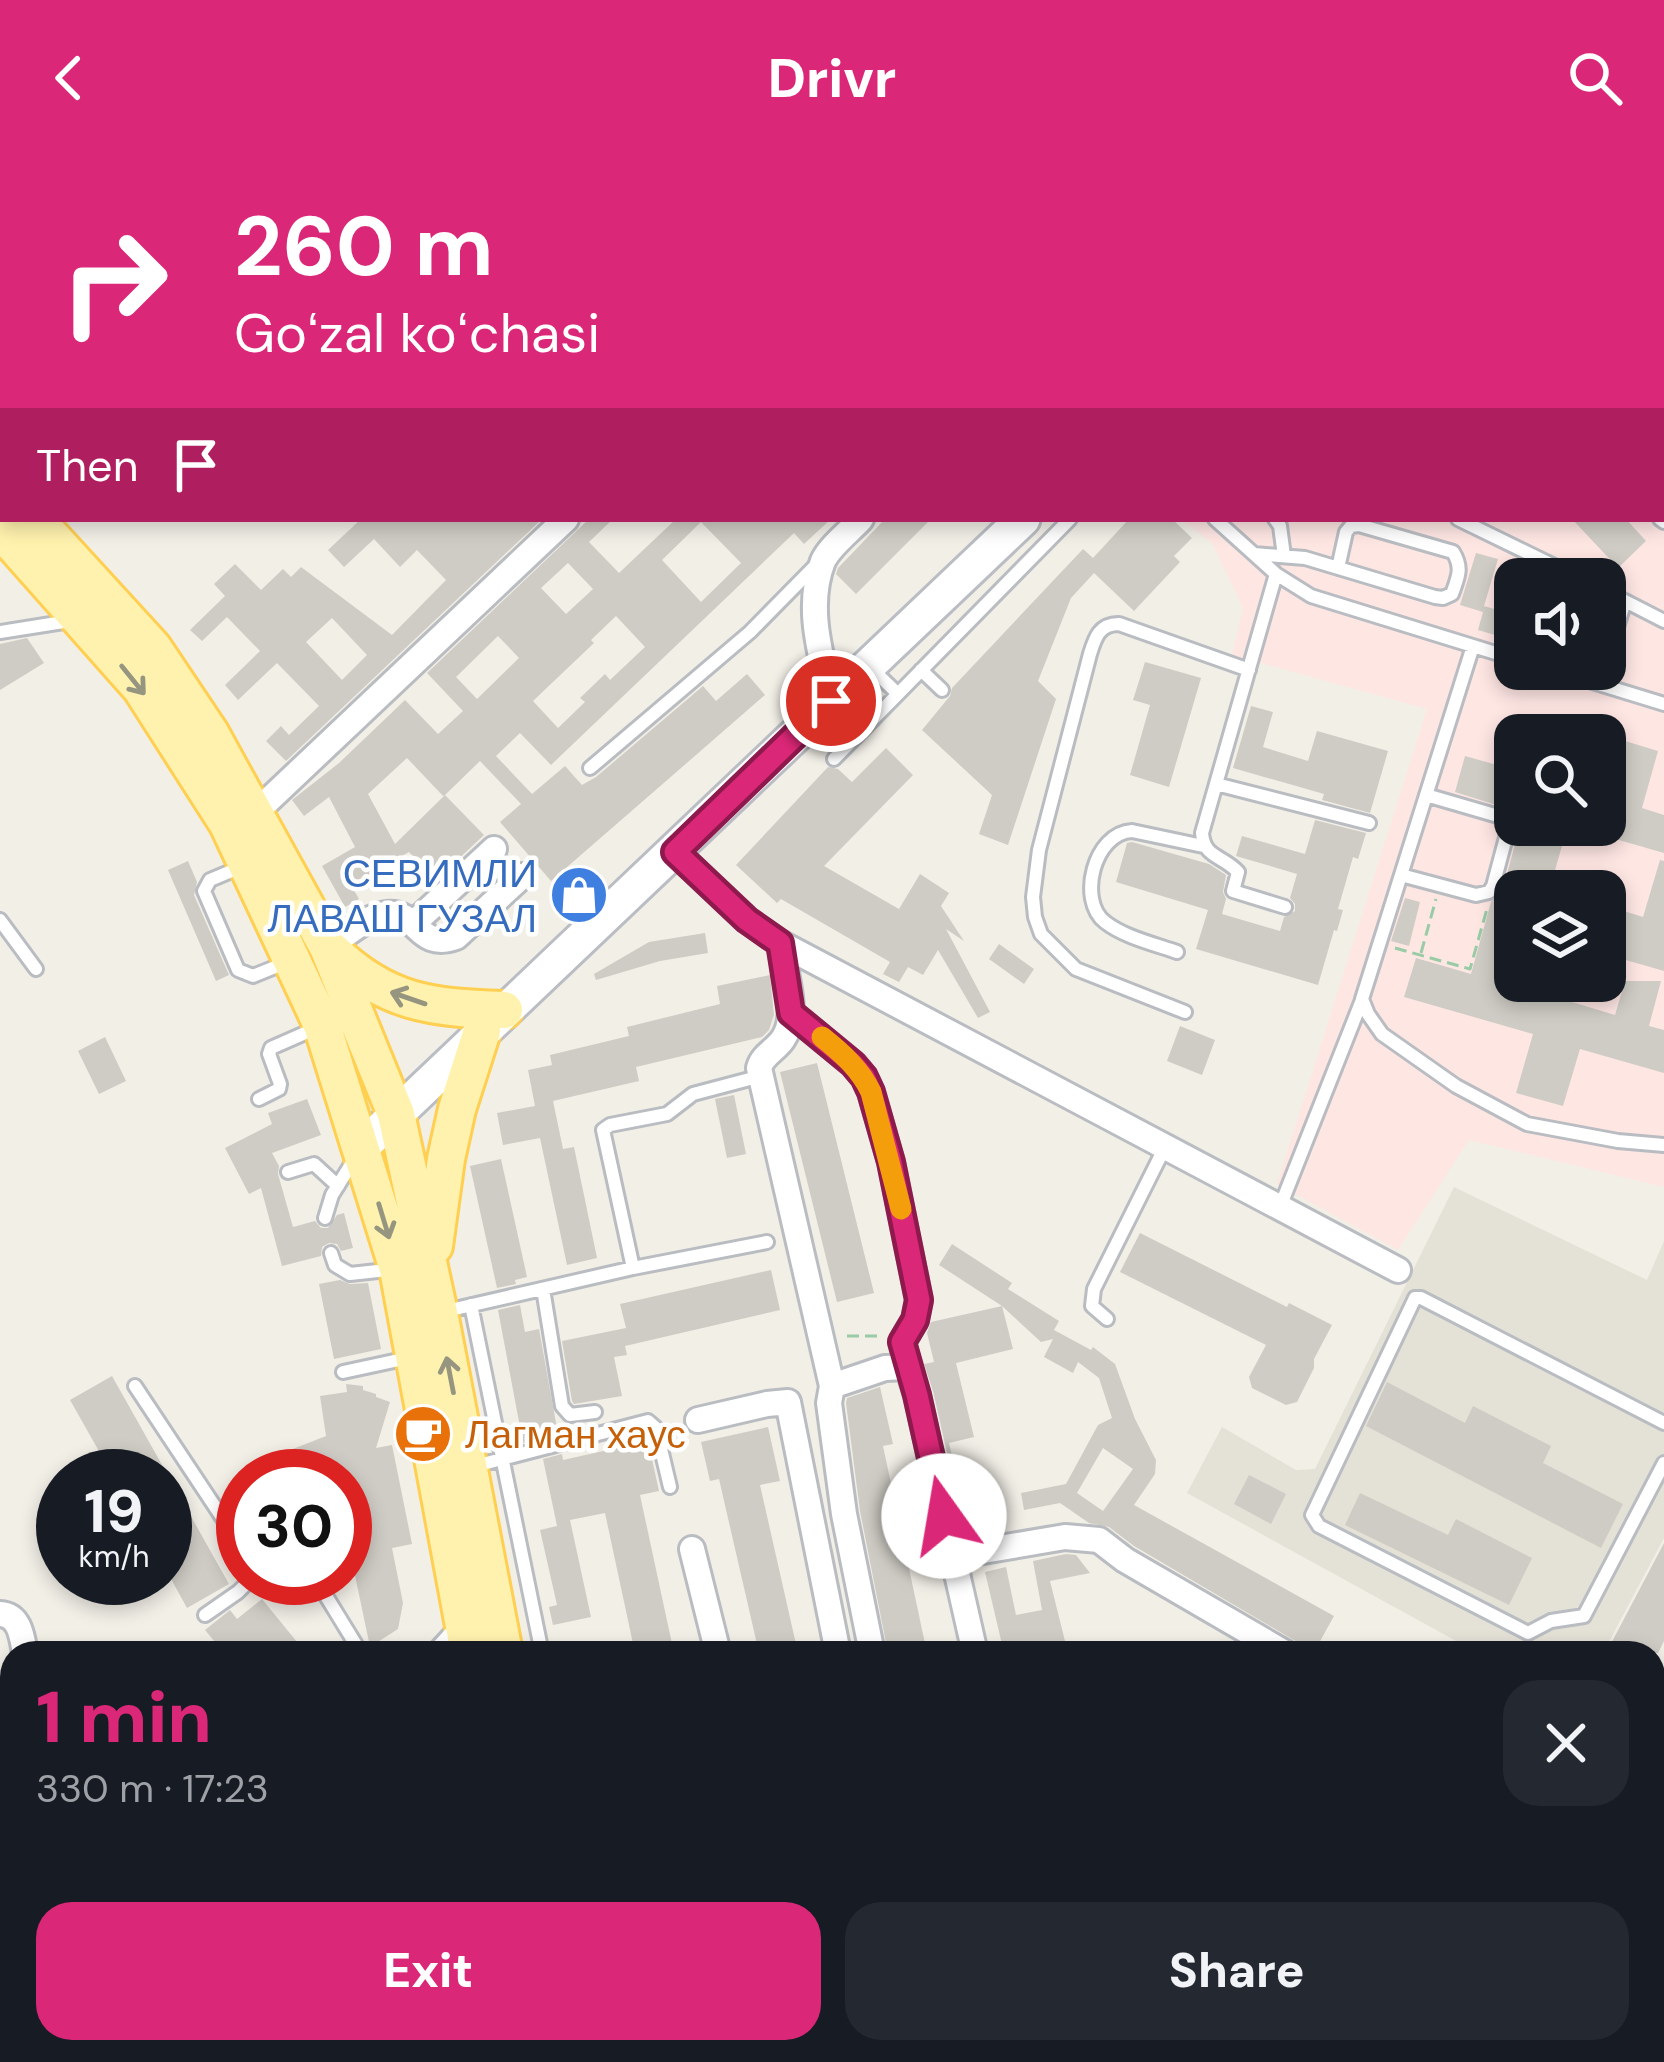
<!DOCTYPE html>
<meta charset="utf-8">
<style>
:root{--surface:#171b24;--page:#242831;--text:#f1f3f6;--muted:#9ea1a6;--accent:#db2777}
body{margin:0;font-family:"DM Sans",sans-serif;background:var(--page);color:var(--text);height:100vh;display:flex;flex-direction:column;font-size:45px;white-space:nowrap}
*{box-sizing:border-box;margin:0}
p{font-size:39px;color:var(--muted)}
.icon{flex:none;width:66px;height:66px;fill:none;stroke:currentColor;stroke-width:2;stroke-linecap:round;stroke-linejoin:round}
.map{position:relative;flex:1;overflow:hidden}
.details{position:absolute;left:0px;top:1485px;width:1665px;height:423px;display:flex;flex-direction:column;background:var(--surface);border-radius:36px 36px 0 0;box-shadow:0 6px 18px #0003}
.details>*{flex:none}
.banner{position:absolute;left:0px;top:0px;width:1665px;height:366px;box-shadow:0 6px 18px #0003;background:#db2777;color:#fff;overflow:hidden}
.fabs{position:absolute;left:1494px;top:402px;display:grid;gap:24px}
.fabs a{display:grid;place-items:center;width:132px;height:132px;border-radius:24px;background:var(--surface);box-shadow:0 6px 18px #0003;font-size:60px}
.speed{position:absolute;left:36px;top:1293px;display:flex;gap:24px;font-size:60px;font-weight:700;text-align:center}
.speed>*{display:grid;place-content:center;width:156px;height:156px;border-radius:50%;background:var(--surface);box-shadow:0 6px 18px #0003;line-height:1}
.speed small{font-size:30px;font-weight:400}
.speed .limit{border:18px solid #d22;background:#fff;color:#111}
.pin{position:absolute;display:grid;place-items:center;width:102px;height:102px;color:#fff;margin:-51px;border:6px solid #fff;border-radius:50%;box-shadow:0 3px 12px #0007}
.me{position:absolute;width:132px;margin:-66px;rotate:347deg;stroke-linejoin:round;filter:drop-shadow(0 0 9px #0008)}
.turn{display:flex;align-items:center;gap:42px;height:252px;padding:0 36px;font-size:54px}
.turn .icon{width:156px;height:156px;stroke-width:2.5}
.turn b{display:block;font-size:84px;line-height:102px}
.then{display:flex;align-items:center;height:114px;padding:0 36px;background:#0003;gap:24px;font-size:45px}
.round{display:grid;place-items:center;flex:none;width:126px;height:126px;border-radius:36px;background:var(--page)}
.head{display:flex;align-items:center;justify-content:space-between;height:204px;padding:0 36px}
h1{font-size:72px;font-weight:800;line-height:90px;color:var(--accent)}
.cta{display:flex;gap:24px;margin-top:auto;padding:24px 36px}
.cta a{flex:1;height:138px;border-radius:36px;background:var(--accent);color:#fff;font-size:48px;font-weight:800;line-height:138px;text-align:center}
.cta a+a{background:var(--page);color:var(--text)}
header{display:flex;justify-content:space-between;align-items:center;height:156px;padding:0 36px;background:var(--accent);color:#fff;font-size:54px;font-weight:800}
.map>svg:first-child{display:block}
</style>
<header><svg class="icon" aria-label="back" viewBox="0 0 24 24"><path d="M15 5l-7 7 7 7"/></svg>Drivr<svg class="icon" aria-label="search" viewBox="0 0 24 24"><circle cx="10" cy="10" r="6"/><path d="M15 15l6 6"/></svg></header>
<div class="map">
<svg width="1664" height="1906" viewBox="0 0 1664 1906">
<rect width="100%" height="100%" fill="#f2efe7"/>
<path fill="#e2e1db" d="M 1664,1701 L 1664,1906 L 1545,1906 L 1551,1896 L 1653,1896 L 1653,1720 Z"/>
<path fill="#e4e1d7" d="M 1454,1031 L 1647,1124 L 1664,1085 L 1664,1382 L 1603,1497 L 1478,1497 L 1187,1337 L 1222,1271 L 1296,1314 L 1315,1313 Z"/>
<path fill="#fee6e3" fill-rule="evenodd" d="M 1578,0 L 1664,0 L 1664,1031 L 1469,984 L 1398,1094 L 1277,1028 L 1427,553 L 1232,499 L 1243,452 L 1212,387 L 1181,363 L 1662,363 L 1662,3 L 1575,3 ZM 1515,423 L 1605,423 L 1605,513 L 1515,513 ZM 1515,579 L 1605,579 L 1605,669 L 1515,669 ZM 1515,735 L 1605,735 L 1605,825 L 1515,825 Z"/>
<path fill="#cfccc5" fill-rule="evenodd" d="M 361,363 L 542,363 L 286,605 L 266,585 L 281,570 L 289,579 L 319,550 L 277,507 L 238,544 L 225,529 L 260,495 L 227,461 L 202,485 L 190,474 L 225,440 L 214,428 L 235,408 L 261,434 L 283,413 L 291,421 L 301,411 L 392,479 L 446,424 L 417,394 L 400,411 L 374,383 L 344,411 L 328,394 ZM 332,462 L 367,499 L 342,524 L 306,486 Z
M 589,363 L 613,363 L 589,386 L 619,417 L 676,363 L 831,363 L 804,388 L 794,377 L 551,609 L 520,577 L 496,600 L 532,638 L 565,610 L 582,629 L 596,621 L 703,530 L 716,545 L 747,518 L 765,539 L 551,725 L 500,666 L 521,648 L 480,605 L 445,639 L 484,679 L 436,724 L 409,696 L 351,729 L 359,743 L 345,751 L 322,710 L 355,691 L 329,641 L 304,660 L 292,644 L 339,607 L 405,544 L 438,578 L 463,555 L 427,517 ZM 701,366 L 741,407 L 701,446 L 662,404 ZM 568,407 L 593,433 L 566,458 L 541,432 ZM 616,460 L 645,491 L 610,524 L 605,518 L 580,542 L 585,546 L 558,572 L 533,545 L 594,487 L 591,484 ZM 498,480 L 519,502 L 477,543 L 456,521 ZM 407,602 L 443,640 L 445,639 L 395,688 L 368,638 Z
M 885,363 L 931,363 L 856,438 L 836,418 L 838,412 Z
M 1129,363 L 1172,363 L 1192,382 L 1174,400 L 1180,406 L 1134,455 L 1094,417 L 1071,442 L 1038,525 L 1056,543 L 1008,689 L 979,678 L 992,639 L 922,574 L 950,540 L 952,532 L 1083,393 L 1093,402 Z
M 1572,363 L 1626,363 L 1646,385 L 1618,412 Z
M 1476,397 L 1498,403 L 1484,450 L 1515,459 L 1515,485 L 1478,474 L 1483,456 L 1460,449 Z
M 27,482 L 44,507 L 0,534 L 0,488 Z
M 1145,506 L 1201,522 L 1169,631 L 1130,619 L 1150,549 L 1133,544 Z
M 1251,550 L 1273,556 L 1263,591 L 1308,605 L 1317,575 L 1388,595 L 1370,657 L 1322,644 L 1324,638 L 1233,612 Z
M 1612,581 L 1658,595 L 1642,652 L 1664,659 L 1664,697 L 1605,680 L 1605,604 Z
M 886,592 L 913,619 L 824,710 L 899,753 L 920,718 L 949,737 L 941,750 L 964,785 L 946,773 L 990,856 L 978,862 L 938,794 L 923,819 L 908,811 L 899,826 L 883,818 L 890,806 L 781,743 L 777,747 L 736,709 L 828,611 L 838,613 L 852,626 Z
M 1465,600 L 1515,614 L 1515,655 L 1455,636 Z
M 1315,664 L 1366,677 L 1358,703 L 1353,701 L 1338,753 L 1343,754 L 1337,775 L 1334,774 L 1318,829 L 1196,793 L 1208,754 L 1116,726 L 1127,687 L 1132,686 L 1209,708 L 1226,719 L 1223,736 L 1226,743 L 1222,758 L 1280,775 L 1284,761 L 1295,755 L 1295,748 L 1290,742 L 1297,718 L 1236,700 L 1242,680 L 1305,698 Z
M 1518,669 L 1568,669 L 1549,735 L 1515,735 L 1515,825 L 1524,825 L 1522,831 L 1615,859 L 1625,825 L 1661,825 L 1649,870 L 1664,874 L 1664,917 L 1580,893 L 1563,950 L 1516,937 L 1533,878 L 1404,841 L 1416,802 L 1471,818 L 1491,746 L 1503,733 L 1518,677 Z
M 1660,704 L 1664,705 L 1664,815 L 1605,798 L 1605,749 L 1643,761 Z
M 188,705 L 197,726 L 194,739 L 229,819 L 216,825 L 168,714 Z
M 1405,742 L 1420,746 L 1409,790 L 1391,785 Z
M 705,777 L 708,797 L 660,805 L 596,824 L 594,818 L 649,786 Z
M 999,788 L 1034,813 L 1024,828 L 989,803 Z
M 770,819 L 774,859 L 769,874 L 762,881 L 636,911 L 639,925 L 553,945 L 563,993 L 574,991 L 597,1102 L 567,1109 L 540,982 L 503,989 L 497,957 L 535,950 L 528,914 L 552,909 L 550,899 L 629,880 L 627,871 L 720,848 L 717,830 Z
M 1180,870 L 1215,884 L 1202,919 L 1167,905 Z
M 105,881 L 126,925 L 99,938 L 78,895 Z
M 817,907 L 874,1137 L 837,1146 L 780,916 Z
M 734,939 L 746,998 L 727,1002 L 715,943 Z
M 307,943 L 321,979 L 272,997 L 279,1010 L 278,1018 L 293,1071 L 315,1065 L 321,1072 L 328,1072 L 337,1059 L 344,1057 L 353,1092 L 341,1095 L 337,1088 L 329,1087 L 322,1091 L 321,1100 L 282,1110 L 261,1032 L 249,1038 L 225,992 L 272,968 L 268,957 Z
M 501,1003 L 527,1121 L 515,1124 L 516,1128 L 497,1132 L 470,1010 Z
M 1140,1077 L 1287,1151 L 1289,1147 L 1332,1169 L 1314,1203 L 1314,1212 L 1297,1246 L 1286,1249 L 1252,1232 L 1249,1221 L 1266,1189 L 1120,1116 Z
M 952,1088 L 1012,1127 L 1008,1133 L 1059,1165 L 1054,1174 L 1091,1194 L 1093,1191 L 1115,1208 L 1135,1263 L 1156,1304 L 1155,1318 L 1134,1349 L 1334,1460 L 1314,1496 L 1134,1390 L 1109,1371 L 1089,1367 L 1060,1347 L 1024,1354 L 1021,1337 L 1066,1328 L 1098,1269 L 1112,1262 L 1099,1222 L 1078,1206 L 1073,1217 L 1044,1201 L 1053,1183 L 1041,1186 L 1002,1150 L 939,1109 ZM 1103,1292 L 1133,1313 L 1103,1355 L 1077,1337 Z
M 771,1114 L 780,1154 L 625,1190 L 627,1199 L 614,1201 L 622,1240 L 574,1248 L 572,1245 L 562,1185 L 626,1172 L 620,1148 Z
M 340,1124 L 350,1128 L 368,1127 L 381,1193 L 334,1203 L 319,1128 Z
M 520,1149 L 525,1176 L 539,1173 L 558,1278 L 523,1287 L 498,1154 Z
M 1002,1150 L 1013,1193 L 956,1207 L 974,1281 L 949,1287 L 964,1352 L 991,1346 L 998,1376 L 966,1381 L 933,1235 L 924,1208 L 934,1206 L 927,1177 L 931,1166 Z
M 112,1220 L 229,1428 L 187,1452 L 165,1412 L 165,1320 L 113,1320 L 70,1244 Z
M 1387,1226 L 1465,1267 L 1473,1250 L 1551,1290 L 1543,1307 L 1623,1348 L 1601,1392 L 1366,1270 Z
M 346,1228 L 363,1230 L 363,1234 L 376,1238 L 376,1241 L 390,1246 L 376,1292 L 392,1289 L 412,1388 L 392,1392 L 403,1447 L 398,1473 L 370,1491 L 353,1410 L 345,1412 L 345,1320 L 317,1320 L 314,1306 L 282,1319 L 275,1300 L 326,1280 L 320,1240 L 347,1236 Z
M 880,1231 L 893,1288 L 883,1290 L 927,1497 L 888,1497 L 860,1355 L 846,1247 L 847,1242 Z
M 768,1271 L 780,1325 L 760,1329 L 798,1497 L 759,1497 L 719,1323 L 710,1325 L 701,1286 Z
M 648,1285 L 659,1335 L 640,1339 L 674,1497 L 635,1497 L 605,1357 L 570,1364 L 591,1461 L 553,1469 L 549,1451 L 557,1449 L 540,1374 L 557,1370 L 543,1303 L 562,1298 L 563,1304 Z
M 1249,1319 L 1286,1338 L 1271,1368 L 1234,1348 Z
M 1360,1337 L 1448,1379 L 1456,1363 L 1532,1402 L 1509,1449 L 1345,1369 Z
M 1664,1387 L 1664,1485 L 1658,1497 L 1606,1497 Z
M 1066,1398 L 1076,1399 L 1090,1417 L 1050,1425 L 1068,1497 L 1004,1497 L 985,1416 L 1006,1411 L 1016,1459 L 1042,1454 L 1033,1405 Z
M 262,1443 L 306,1497 L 224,1497 L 205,1474 L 230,1454 L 237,1463 Z"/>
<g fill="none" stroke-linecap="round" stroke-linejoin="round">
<defs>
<path id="service" d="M 1654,3 L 1657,0
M 1662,245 L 1664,247
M 1215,363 L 1276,418 L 1311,440 L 1515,503
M 1275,363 L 1280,370 L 1284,400
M 1458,363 L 1581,423
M 1660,363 L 1664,366
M 1254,398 L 1305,402 L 1435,441 L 1443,442 L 1452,438 C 1458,421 1463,412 1453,396 L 1359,369 L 1351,370 L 1346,376 L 1338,412
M 1276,418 L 1202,677 C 1204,702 1222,699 1238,716 L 1233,735 L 1285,751
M 1605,435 L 1625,445 L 1605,510
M 1625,445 L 1664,465
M 0,476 L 76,464
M 1473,490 L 1362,843 L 1368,858 L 1382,878 L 1456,930 L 1527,968 L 1618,985 L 1664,989
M 869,510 L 898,538
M 1550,513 L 1664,548
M 921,514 L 942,534
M 834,603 L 1070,363
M 590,612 L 750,476 L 815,410
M 1216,628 L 1369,667
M 241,711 L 210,724 L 204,735 L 238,814 L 253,820 L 290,805
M 1401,719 L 1476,739 L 1489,736 L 1493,730 L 1508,674 L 1505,662 L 1426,639
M 0,764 L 36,813
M 1177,796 C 1154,788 1124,781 1105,766 C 1077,744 1094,677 1132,675 L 1203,690
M 1185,856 L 1076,813 L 1041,778 L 1035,761 L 1033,741 L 1039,694 L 1090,498 C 1095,482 1099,468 1119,468 L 1249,514
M 259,943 L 279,933 L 280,928 L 269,898 L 271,892 L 321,870
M 288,1016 L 314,1008 L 338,1030
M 1280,1051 L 1362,844
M 325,1062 L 332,1039 L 355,1002
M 331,1097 L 335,1109 L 350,1118 L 396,1113
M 633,1112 L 603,974 L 610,969 L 667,958 L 693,938 L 761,920
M 543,1133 L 562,1250 L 570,1259 L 595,1256
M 471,1149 L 542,1497
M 446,1155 L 633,1112 L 767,1086
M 1107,1163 L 1092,1150 L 1094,1133 L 1165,991
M 343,1216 L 408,1202
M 135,1230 L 243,1393
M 1664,1267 L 1421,1142 L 1415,1142 L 1312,1359 L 1319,1370 L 1528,1477 L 1551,1465 L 1584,1460 L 1664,1307
M 475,1310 L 648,1265 L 656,1272 L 670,1331
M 315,1422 L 361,1497
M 205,1459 L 238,1436 L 252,1422
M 1653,1680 L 1664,1690
M 1653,1836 L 1664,1830
M 622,1896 L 624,1906
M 1343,1896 L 1360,1906
M 1613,1896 L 1629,1906
M 654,1906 L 664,1902 L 668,1896
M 1271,1906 L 1276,1896"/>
<path id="minor" d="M 301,0 L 304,3
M 556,0 L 559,3
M 802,0 L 804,3
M 1064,0 L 1067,3
M 679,3 L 682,0
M 1277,3 L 1280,0
M 0,26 L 3,30
M 0,185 L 3,188
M 831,545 C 821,499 805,451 823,405 C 830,390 850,375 861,363
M 255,657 L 566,363
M 675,696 L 747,764 L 780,787 L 1398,1114
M 413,768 L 494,693
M 780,787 C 784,814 800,858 783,883 C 775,895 763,898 759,912 L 832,1230 L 829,1247 L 844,1358 L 872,1497
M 328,791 C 345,780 366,760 387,758 C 419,755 417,795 456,781 L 522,720
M 791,857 L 853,908 L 864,921 L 871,936 L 891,1006 L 919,1144 L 915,1164 L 902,1186 L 908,1211
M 832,1230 L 885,1212 L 908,1211 L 917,1239 L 953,1400 L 1065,1381 L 1099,1384 L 1125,1404 L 1285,1497
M 698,1264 L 767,1248 L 788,1246 L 838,1497
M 692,1393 L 718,1497
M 953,1400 L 975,1497
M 0,1458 C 20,1459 22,1481 25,1497
M 0,1854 L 12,1845
M 143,1896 L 147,1906
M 336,1896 L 338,1906
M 894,1896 L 895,1906
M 774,1906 L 774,1896
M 932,1906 L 937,1896"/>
<path id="tertiary" d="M 442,1497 L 464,1473 L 476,1467
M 1653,1617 L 1664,1597
M 22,1906 L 33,1896
M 1490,1906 L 1496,1896"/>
<path id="secondary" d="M 1396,3 L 1399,0
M 362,991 L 1023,363"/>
<path id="primary" d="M 0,324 L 3,328
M 35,363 L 153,492 L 210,577 L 328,791 L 396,958 L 439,1157 L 504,1497
M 0,373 L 141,532 L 228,668 L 322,869 L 398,1113 L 469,1497
M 332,795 C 386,847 431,852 504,854
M 434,1090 L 446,1003 L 457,953 L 482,875
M 552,1896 L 554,1906
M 579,1896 L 581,1906"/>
</defs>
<use href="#service" stroke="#b9bcc1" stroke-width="18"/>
<use href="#minor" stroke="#b9bcc1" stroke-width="30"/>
<use href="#tertiary" stroke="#b9bcc1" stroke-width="33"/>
<use href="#secondary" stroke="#babdc3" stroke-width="39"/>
<use href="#primary" stroke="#ffcf52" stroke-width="42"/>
<path stroke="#98cba6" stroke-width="3" stroke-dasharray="12 6" stroke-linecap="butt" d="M 0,252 L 3,253
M 1395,792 L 1470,813 L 1487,753
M 1421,797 L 1436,743
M 847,1180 L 879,1180"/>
<use href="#service" stroke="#fff" stroke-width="12"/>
<use href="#minor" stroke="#fff" stroke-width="24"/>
<use href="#tertiary" stroke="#fff" stroke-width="27"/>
<use href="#secondary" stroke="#fff" stroke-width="33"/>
<use href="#primary" stroke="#fff2ae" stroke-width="36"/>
</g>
<defs><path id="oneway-shaft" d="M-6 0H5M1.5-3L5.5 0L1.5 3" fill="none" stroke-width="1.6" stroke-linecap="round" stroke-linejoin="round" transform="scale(3)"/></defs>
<g stroke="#969580">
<use href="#oneway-shaft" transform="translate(133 524) rotate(51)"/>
<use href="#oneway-shaft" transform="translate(408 842) rotate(-161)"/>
<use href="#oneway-shaft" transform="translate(384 1065) rotate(73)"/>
<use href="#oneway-shaft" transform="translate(450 1219) rotate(-101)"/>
</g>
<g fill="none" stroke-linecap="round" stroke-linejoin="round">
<defs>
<path id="route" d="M 831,545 L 675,696 L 747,764 L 780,787 L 791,857 L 853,908 L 864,921 L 871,936 L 891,1006 L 919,1144 L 915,1164 L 902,1186 L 917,1239 L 944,1360"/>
</defs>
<use href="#route" stroke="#8e194d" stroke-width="30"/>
<use href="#route" stroke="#db2777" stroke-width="21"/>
<path stroke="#f59e0b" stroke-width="21" d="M 822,881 C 842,897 860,913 871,936 L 901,1053"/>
</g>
<defs>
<symbol id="shop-disc" viewBox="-11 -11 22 22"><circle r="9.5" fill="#3f7fe0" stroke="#fff"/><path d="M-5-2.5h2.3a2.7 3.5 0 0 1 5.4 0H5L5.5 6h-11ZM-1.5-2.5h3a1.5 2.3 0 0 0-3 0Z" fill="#fff"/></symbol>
<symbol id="cafe-disc" viewBox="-11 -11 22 22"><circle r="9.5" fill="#e8710a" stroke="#fff"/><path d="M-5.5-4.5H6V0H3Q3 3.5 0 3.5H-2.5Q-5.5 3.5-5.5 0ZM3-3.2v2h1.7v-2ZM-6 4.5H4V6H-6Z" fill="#fff"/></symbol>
</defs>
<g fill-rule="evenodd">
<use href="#shop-disc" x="546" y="706" width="66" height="66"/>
<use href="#cafe-disc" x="390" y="1245" width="66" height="66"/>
</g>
<g text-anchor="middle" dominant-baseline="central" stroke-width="9" stroke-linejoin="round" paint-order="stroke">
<g font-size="39" fill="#366cbe" stroke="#fff" text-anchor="end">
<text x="537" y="717">СЕВИМЛИ<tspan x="537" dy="45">ЛАВАШ ГУЗАЛ</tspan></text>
</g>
<g font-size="39" fill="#c56008" stroke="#fff" text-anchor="start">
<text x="465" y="1278">Лагман хаус</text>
</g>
</g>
</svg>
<div class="fabs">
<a><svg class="icon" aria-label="sound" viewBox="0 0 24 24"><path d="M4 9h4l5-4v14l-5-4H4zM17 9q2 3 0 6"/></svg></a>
<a><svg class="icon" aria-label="search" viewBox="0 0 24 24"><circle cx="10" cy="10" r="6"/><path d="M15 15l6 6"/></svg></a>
<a><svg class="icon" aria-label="layers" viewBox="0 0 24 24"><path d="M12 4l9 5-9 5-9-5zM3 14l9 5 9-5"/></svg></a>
</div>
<div class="speed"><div>19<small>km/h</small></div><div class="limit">30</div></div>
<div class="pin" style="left:831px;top:545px;background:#d93025"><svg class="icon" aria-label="arrive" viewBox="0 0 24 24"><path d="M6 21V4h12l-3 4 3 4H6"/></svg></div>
<svg class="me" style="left:944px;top:1360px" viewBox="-20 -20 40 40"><circle r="19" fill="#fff"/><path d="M0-13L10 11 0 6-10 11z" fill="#db2777"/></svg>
<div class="banner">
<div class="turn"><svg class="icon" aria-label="right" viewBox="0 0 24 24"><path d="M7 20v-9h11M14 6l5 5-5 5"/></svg><div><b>260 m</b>Goʻzal koʻchasi</div></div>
<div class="then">Then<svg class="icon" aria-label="arrive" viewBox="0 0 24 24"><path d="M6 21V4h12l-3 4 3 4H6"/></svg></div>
</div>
<section class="details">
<div class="head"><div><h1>1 min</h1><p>330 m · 17:23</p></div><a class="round"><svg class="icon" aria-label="close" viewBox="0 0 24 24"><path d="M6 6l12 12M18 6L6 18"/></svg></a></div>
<div class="cta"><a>Exit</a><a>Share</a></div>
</section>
</div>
